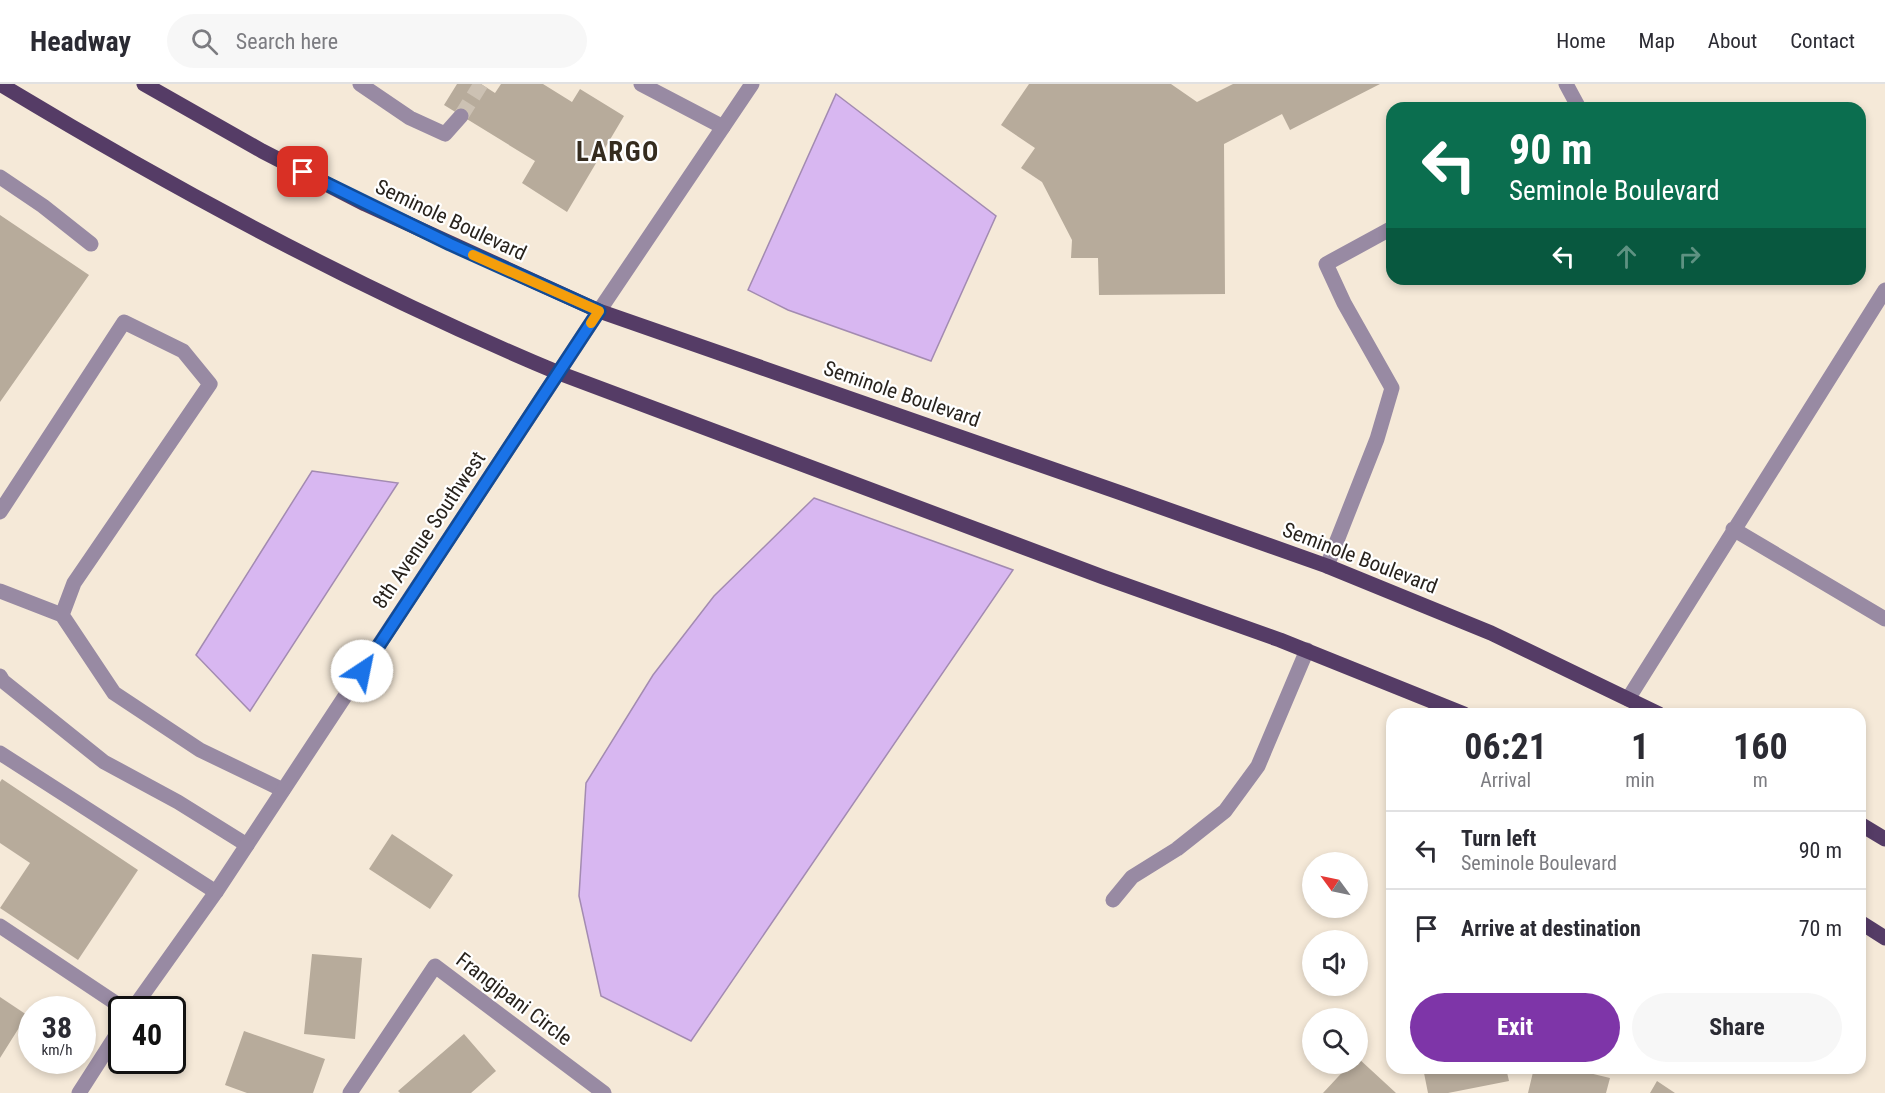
<!DOCTYPE html>
<style>
:root{--surface:#fff;--page:#f7f7f7;--text:#2b2b33;--muted:#7c7c81;--line:#e1e1e2;--accent:#7e35a8}
body{margin:0;font-family:"Roboto Condensed",sans-serif;background:var(--page);color:var(--text);height:100vh;display:flex;flex-direction:column;font-size:22px;white-space:nowrap}
*{box-sizing:border-box;margin:0}
p{font-size:20px;color:var(--muted)}
.icon{flex:none;width:33px;height:33px;fill:none;stroke:currentColor;stroke-width:2;stroke-linecap:round;stroke-linejoin:round}
.map{position:relative;flex:1;overflow:hidden}
.panel{position:absolute;left:1386px;top:624px;width:480px;height:366px;display:flex;flex-direction:column;background:var(--surface);border-radius:18px;box-shadow:0 3px 9px #0003}
.panel>*{flex:none}
.top-card{position:absolute;left:1386px;top:18px;width:480px;height:183px;border-radius:18px;box-shadow:0 3px 9px #0003;background:#0b6e4f;color:#fff;overflow:hidden}
.needle{width:39px;rotate:303deg}
.buttons{position:absolute;left:1302px;top:768px;display:grid;gap:12px}
.buttons a{display:grid;place-items:center;width:66px;height:66px;border-radius:50%;background:var(--surface);box-shadow:0 3px 9px #0003;font-size:30px}
.speed{position:absolute;left:18px;top:912px;display:flex;gap:12px;font-size:30px;font-weight:700;text-align:center}
.speed>*{display:grid;place-content:center;width:78px;height:78px;border-radius:50%;background:var(--surface);box-shadow:0 3px 9px #0003;line-height:1}
.speed small{font-size:15px;font-weight:400}
.speed .limit{border:3px solid #111;border-radius:9px;background:#fff;color:#111}
.pin{position:absolute;display:grid;place-items:center;width:51px;height:51px;color:#fff;margin:-26px;border-radius:12px;box-shadow:0 3px 9px #0006}
.me{position:absolute;width:66px;margin:-33px;rotate:34deg;stroke-linejoin:round;filter:drop-shadow(0 0 4px #0008)}
.turn{display:flex;align-items:center;gap:21px;height:126px;padding:0 24px;font-size:27px}
.turn .icon{width:78px;height:78px;stroke-width:2.5}
.turn b{display:block;font-size:42px;line-height:51px}
.lanes{display:flex;align-items:center;height:57px;padding:0 24px;background:#0003;justify-content:center;gap:30px;direction:ltr}
.lanes .off{opacity:.35}
.eta{display:flex;justify-content:space-evenly;align-items:center;height:102px;text-align:center}
.eta b{font-size:36px;font-weight:700;line-height:42px}
.primary-button{display:flex;gap:12px;margin-top:auto;padding:12px 24px}
.primary-button a{flex:1;height:69px;border-radius:36px;background:var(--accent);color:#fff;font-size:24px;font-weight:700;line-height:69px;text-align:center}
.primary-button a+a{background:var(--page);color:var(--text)}
ul{padding:0;list-style:none}
li{display:flex;align-items:center;gap:18px;height:78px;padding:0 24px;border-top:2px solid var(--line)}
li div{flex:1}
li b{display:block;font-size:22px}
li em{font-style:normal}
header{display:flex;align-items:center;gap:36px;box-sizing:border-box;height:84px;padding:0 30px;background:var(--surface);border-bottom:2px solid var(--line)}
header strong{font-size:28px}
nav{display:flex;gap:33px;margin-inline-start:auto;font-size:21px}
.search{width:420px;height:54px;background:var(--page);display:flex;align-items:center;gap:15px;box-sizing:border-box;padding:0 21px;border-radius:33px;color:var(--muted);font-size:22px}
.map>svg:first-child{display:block}
</style>
<header>
<strong>Headway</strong>
<div class="search"><svg class="icon" aria-label="search" viewBox="0 0 24 24"><circle cx="10" cy="10" r="6"/><path d="M15 15l6 6"/></svg>Search here</div>
<nav><a>Home</a><a>Map</a><a>About</a><a>Contact</a></nav>
</header>
<div class="map">
<svg width="1885" height="1009" viewBox="0 0 1885 1009">
<rect width="100%" height="100%" fill="#f5e9d8"/>
<path fill="#d8b7f1" stroke="#a38bb1" stroke-width="1.5" d="M 836,10 L 996,132 L 931,277 L 788,226 L 748,206 Z
M 312,387 L 398,399 L 250,627 L 196,571 Z
M 814,414 L 1013,486 L 691,957 L 601,912 L 579,812 L 586,699 L 653,591 L 714,512 Z"/>
<path fill="#b7ab9b" d="M 457,0 L 481,0 L 495,9 L 501,0 L 543,0 L 572,18 L 580,5 L 624,32 L 567,128 L 522,99 L 535,77 L 444,21 Z
M 1029,0 L 1171,0 L 1197,18 L 1233,0 L 1380,0 L 1290,46 L 1282,30 L 1224,60 L 1225,210 L 1099,211 L 1098,174 L 1071,174 L 1072,156 L 1042,98 L 1021,84 L 1035,64 L 1001,41 Z
M 0,131 L 89,191 L 0,318 Z
M 2,695 L 138,786 L 78,876 L 0,824 L 30,779 L 0,759 L 0,698 Z
M 392,750 L 453,791 L 430,825 L 369,785 Z
M 312,870 L 362,874 L 355,955 L 304,950 Z
M 0,913 L 27,931 L 0,974 Z
M 244,947 L 325,975 L 313,1009 L 247,1009 L 225,1001 Z
M 464,950 L 496,987 L 471,1009 L 400,1009 L 398,1007 Z
M 1358,974 L 1396,1009 L 1323,1009 L 1350,980 L 1358,980 Z
M 1423,984 L 1506,984 L 1509,997 L 1448,1009 L 1428,1009 Z
M 1534,984 L 1586,984 L 1585,988 L 1610,994 L 1606,1009 L 1528,1009 Z
M 1657,997 L 1675,1009 L 1650,1009 Z"/>
<g fill="none" stroke-linecap="round" stroke-linejoin="round">
<path stroke="#ccc1b3" stroke-width="15" stroke-dasharray="15 8" stroke-linecap="butt" d="M 461,32 L 481,0"/>
<path stroke="#988aa3" stroke-width="15" d="M 641,0 L 723,43
M 1566,0 L 1579,24
M 0,93 L 43,122 L 91,160
M 0,428 L 124,238 L 183,267 L 210,300 L 74,499 L 62,531 L 114,609 L 200,666 L 283,706
M 1733,445 L 1885,535
M 1327,482 L 1377,355 L 1392,304 L 1344,219 L 1326,180 L 1392,144
M 0,507 L 62,531
M 0,592 L 3,597 L 104,678 L 178,718 L 247,761
M 1628,615 L 1885,206
M 0,669 L 216,808
M 1113,816 L 1132,793 L 1177,765 L 1225,727 L 1258,682 L 1307,566
M 0,842 L 126,926"/>
<path stroke="#988aa3" stroke-width="15" d="M 360,0 L 410,34 L 445,50 L 461,32
M 350,1009 L 435,882 L 604,1009"/>
<path stroke="#988aa3" stroke-width="15" d="M 132,926 L 216,808 L 599,227 L 752,0
M 79,1009 L 122,942"/>
<path stroke="#553c66" stroke-width="15" d="M 0,0 C 180,109 365,208 559,289 L 1103,493 L 1280,556 L 1464,630
M 144,0 L 262,67 L 365,120 L 599,227 L 1121,409 L 1327,482 L 1491,549 L 1659,630
M 1860,740 L 1885,755
M 1860,838 L 1885,854"/>
</g>
<g fill="none" stroke-linecap="round" stroke-linejoin="round">
<defs>
<path id="route" d="M 303,88 L 450,160 L 599,227 L 362,587"/>
</defs>
<use href="#route" stroke="#114b97" stroke-width="15"/>
<use href="#route" stroke="#1a73e8" stroke-width="10"/>
<path stroke="#f59e0b" stroke-width="10" d="M 473,171 L 599,227 L 591,239"/>
</g>
<g text-anchor="middle" dominant-baseline="central" stroke-width="4.5" stroke-linejoin="round" paint-order="stroke">
<g font-size="21" fill="#28231d" stroke="#fff">
<text transform="translate(451 136) rotate(25)">Seminole Boulevard</text>
<text transform="translate(902 310) rotate(19)">Seminole Boulevard</text>
<text transform="translate(429 446) rotate(-56)">8th Avenue Southwest</text>
<text transform="translate(1360 474) rotate(21)">Seminole Boulevard</text>
<text transform="translate(514 915) rotate(37)">Frangipani Circle</text>
</g>
<g font-size="27" font-weight="bold" letter-spacing="1.5" fill="#352c1f" stroke="#fff">
<text x="618" y="68">LARGO</text>
</g>
</g>
</svg>
<div class="buttons">
<a><svg class="needle" viewBox="-14 -14 28 28"><path d="M0-13l5 13h-10z" fill="#e53935"/><path d="M0 13l5-13h-10z" fill="#7c7c81"/></svg></a>
<a><svg class="icon" aria-label="sound" viewBox="0 0 24 24"><path d="M4 9h4l5-4v14l-5-4H4zM17 9q2 3 0 6"/></svg></a>
<a><svg class="icon" aria-label="search" viewBox="0 0 24 24"><circle cx="10" cy="10" r="6"/><path d="M15 15l6 6"/></svg></a>
</div>
<div class="speed"><div>38<small>km/h</small></div><div class="limit">40</div></div>
<div class="pin" style="left:303px;top:88px;background:#d93025"><svg class="icon" aria-label="arrive" viewBox="0 0 24 24"><path d="M6 21V4h12l-3 4 3 4H6"/></svg></div>
<svg class="me" style="left:362px;top:587px" viewBox="-20 -20 40 40"><circle r="19" fill="#fff"/><path d="M0-13L10 11 0 6-10 11z" fill="#1a73e8"/></svg>
<div class="top-card">
<div class="turn"><svg class="icon" aria-label="left" viewBox="0 0 24 24"><path d="M17 20v-9H6M10 6l-5 5 5 5"/></svg><div><b>90 m</b>Seminole Boulevard</div></div>
<div class="lanes"><svg class="icon" aria-label="left" viewBox="0 0 24 24"><path d="M17 20v-9H6M10 6l-5 5 5 5"/></svg><svg class="icon off" aria-label="ahead" viewBox="0 0 24 24"><path d="M12 20V5M6 11l6-6 6 6"/></svg><svg class="icon off" aria-label="right" viewBox="0 0 24 24"><path d="M7 20v-9h11M14 6l5 5-5 5"/></svg></div>
</div>
<section class="panel">
<div class="eta">
<div><b>06:21</b><p>Arrival</p></div>
<div><b>1</b><p>min</p></div>
<div><b>160</b><p>m</p></div>
</div>
<ul>
<li><svg class="icon" aria-label="left" viewBox="0 0 24 24"><path d="M17 20v-9H6M10 6l-5 5 5 5"/></svg><div><b>Turn left</b><p>Seminole Boulevard</p></div><em>90 m</em></li>
<li><svg class="icon" aria-label="arrive" viewBox="0 0 24 24"><path d="M6 21V4h12l-3 4 3 4H6"/></svg><div><b>Arrive at destination</b></div><em>70 m</em></li>
</ul>
<div class="primary-button"><a>Exit</a><a>Share</a></div>
</section>
</div>
